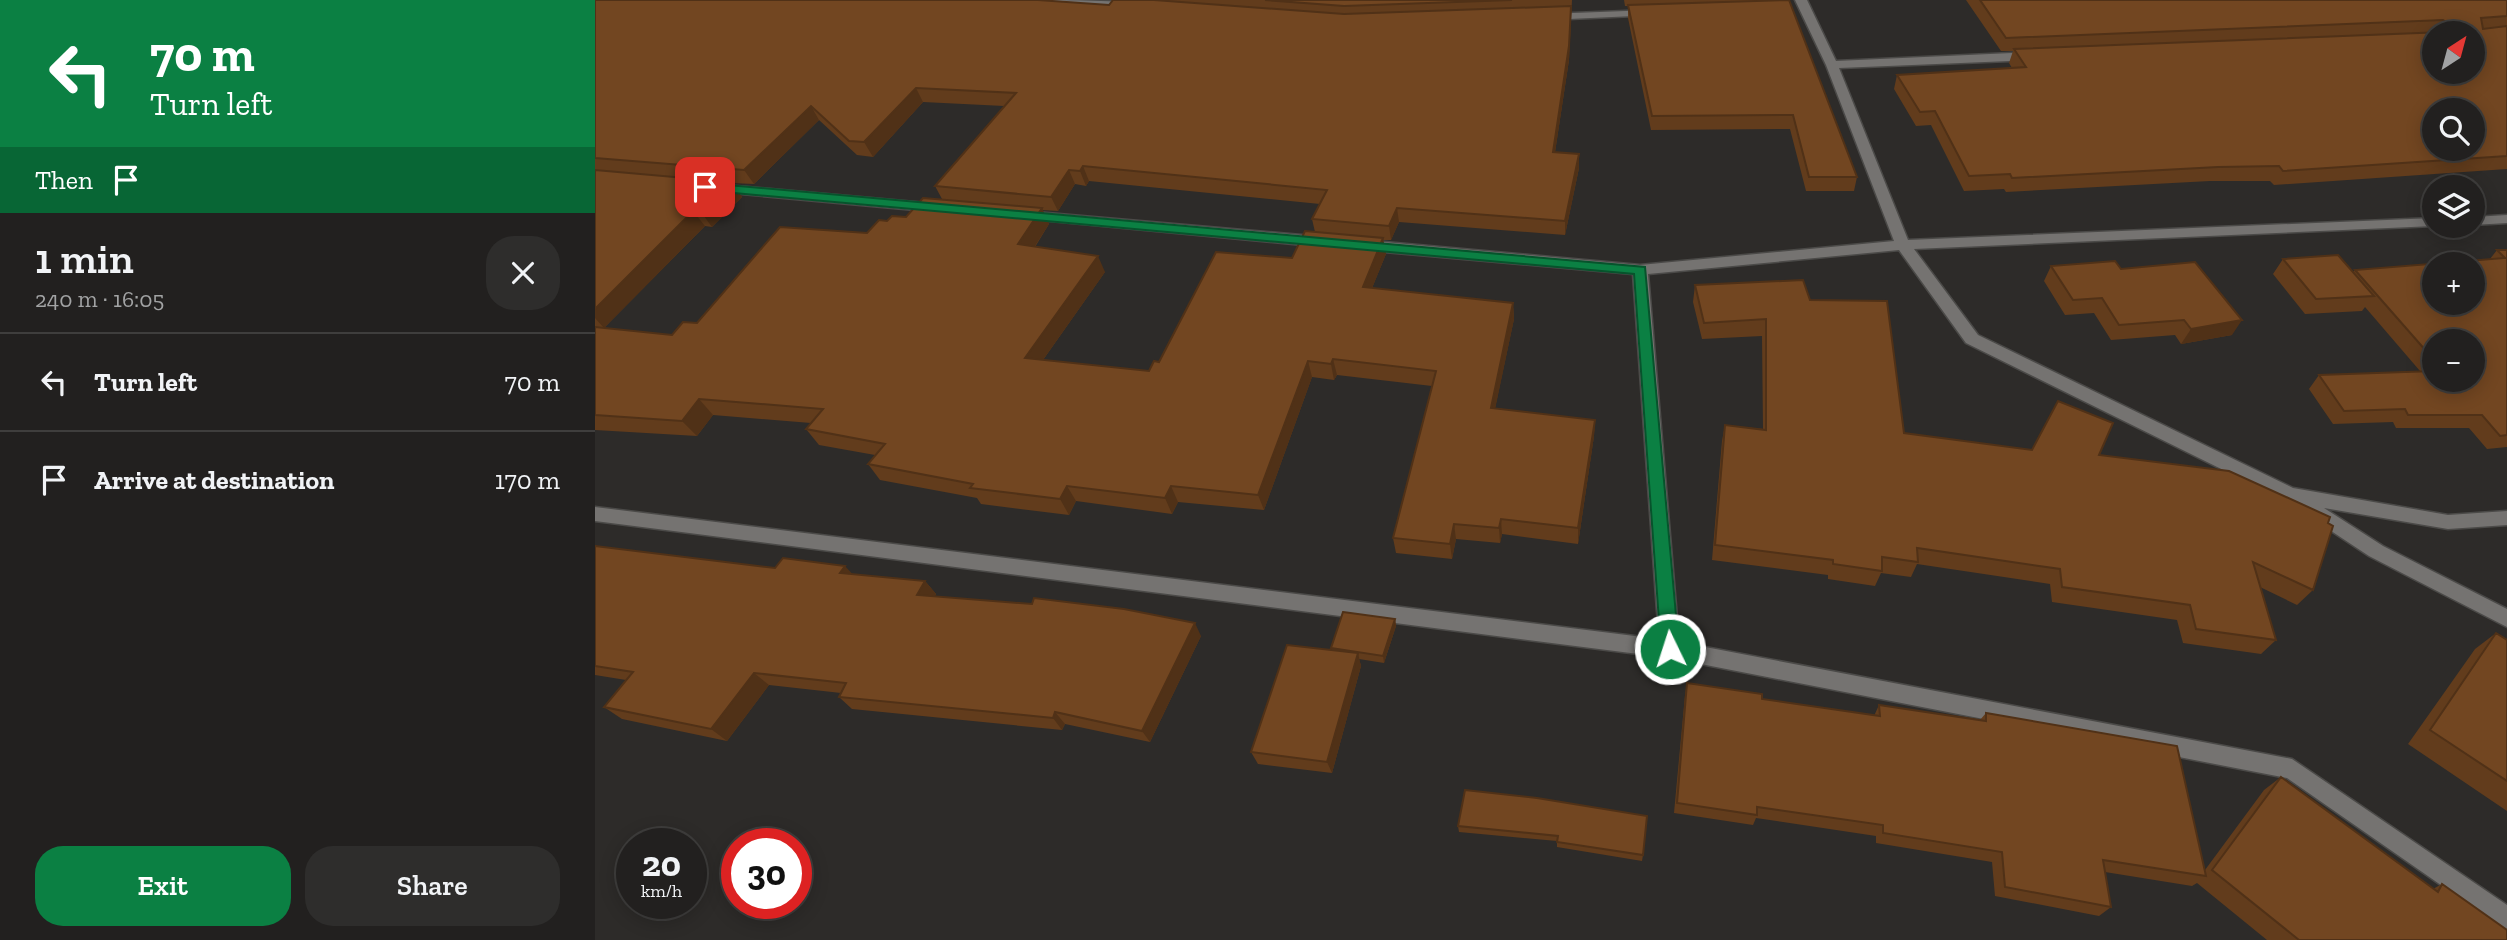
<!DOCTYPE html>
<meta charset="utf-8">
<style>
:root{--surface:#22201f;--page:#2e2d2c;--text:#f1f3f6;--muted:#a2a3a4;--line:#3f3e3d;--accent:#0b8043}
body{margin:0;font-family:"Zilla Slab",serif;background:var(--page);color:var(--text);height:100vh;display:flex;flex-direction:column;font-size:26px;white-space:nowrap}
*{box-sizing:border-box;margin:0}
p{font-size:23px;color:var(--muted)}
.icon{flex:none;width:38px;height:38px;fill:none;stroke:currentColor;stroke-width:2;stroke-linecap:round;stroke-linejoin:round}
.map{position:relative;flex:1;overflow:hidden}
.details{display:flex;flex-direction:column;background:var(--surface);width:595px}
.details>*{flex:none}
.top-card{background:#0b8043;color:#fff;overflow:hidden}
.needle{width:46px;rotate:36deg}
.fabs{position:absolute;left:1827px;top:21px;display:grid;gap:14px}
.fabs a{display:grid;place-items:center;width:63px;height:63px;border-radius:50%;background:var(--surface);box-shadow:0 4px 18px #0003,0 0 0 2px var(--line);font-size:35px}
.speed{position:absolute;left:21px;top:828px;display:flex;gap:14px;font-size:35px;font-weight:700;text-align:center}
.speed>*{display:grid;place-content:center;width:91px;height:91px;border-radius:50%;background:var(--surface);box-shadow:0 4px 18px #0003,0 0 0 2px var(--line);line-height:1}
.speed small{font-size:18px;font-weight:400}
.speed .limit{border:10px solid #d22;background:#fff;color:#111}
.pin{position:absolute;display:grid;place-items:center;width:60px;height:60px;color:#fff;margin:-30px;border-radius:14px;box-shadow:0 4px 10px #0006}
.me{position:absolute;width:77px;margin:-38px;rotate:356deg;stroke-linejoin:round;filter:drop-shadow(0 0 5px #0008)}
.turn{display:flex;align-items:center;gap:24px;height:147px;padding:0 35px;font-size:32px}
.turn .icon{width:91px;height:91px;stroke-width:2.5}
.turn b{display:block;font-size:49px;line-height:60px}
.then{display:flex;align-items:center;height:66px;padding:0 35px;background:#0003;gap:14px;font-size:26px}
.round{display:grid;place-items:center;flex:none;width:74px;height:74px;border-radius:28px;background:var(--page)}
.head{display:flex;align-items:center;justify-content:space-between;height:119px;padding:0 35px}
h1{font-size:42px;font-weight:600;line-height:52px}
.cta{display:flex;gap:14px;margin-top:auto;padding:14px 35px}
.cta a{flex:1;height:80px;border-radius:28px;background:var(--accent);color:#fff;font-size:28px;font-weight:600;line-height:80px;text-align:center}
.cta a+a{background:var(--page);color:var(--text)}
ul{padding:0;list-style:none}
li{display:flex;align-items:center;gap:21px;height:98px;padding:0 35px;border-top:2px solid var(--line)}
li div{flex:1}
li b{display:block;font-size:26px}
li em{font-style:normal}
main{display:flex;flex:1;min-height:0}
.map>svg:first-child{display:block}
</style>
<main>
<section class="details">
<div class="top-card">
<div class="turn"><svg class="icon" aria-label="left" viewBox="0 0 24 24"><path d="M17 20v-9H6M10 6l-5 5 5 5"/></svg><div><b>70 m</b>Turn left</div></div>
<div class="then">Then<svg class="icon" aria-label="arrive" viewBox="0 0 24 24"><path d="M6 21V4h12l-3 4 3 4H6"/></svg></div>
</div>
<div class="head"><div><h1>1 min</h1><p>240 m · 16:05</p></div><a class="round"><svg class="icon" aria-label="close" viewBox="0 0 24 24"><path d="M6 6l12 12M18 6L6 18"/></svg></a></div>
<ul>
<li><svg class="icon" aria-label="left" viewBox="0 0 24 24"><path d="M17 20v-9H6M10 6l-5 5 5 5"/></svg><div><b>Turn left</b></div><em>70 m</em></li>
<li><svg class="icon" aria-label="arrive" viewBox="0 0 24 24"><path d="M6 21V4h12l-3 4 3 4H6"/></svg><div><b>Arrive at destination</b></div><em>170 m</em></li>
</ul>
<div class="cta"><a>Exit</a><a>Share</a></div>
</section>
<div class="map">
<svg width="1912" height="940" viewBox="0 0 1912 940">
<rect width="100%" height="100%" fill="#2d2b29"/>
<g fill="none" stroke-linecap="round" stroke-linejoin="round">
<defs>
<path id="minor" d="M 446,0 C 466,0 533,0 546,5 L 540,8 L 452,3 Z
M 1200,0 L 1212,0 L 1241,61 L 1440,52 L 1446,56 L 1440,60 L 1244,68 L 1313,240 L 1839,218 L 1839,226 L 1842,226 L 1839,226 L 1319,249 L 1383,335 L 1698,488 L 1853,515 L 1912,511 L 1912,525 L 1853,529 L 1729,508 L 1788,546 L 1912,609 L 1912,627 L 1774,556 L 1709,513 L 1706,508 L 1708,504 L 1689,500 L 1371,343 L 1304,250 L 1053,274 L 1084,642 L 1697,759 L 1912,905 L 1912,931 L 1692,778 L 1075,658 L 0,521 L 0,507 L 1064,639 L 1038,274 L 767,250 L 760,245 L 767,240 L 1045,265 L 1299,241 L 1231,65 Z
M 1057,10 L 1061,11 L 1061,15 L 952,20 L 946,17 L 952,14 Z
M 119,184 L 342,204 L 349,208 L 342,212 L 114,191 L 112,188 Z
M 429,211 L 729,237 L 736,242 L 729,247 L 424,218 L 424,212 Z
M 1912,215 L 1912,223 L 1878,225 L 1878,217 Z"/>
</defs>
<use href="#minor" stroke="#4b4a48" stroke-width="3"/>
<use href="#minor" fill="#757371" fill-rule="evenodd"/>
</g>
<path fill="#623c1c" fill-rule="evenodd" d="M 0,0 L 514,5 L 518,0 L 977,0 L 974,60 L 960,152 L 984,154 L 984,168 L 970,235 L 804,222 L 796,240 L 788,240 L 791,254 L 777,288 L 918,303 L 919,319 L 900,408 L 1000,420 L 999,436 L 983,544 L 907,534 L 905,543 L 861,539 L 857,559 L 801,553 L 798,538 L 837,386 L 742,375 L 739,380 L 717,377 L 669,510 L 583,502 L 577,514 L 481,501 L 474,515 L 386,504 L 382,498 L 285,480 L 273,464 L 280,455 L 224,445 L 211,429 L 216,423 L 118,415 L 102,436 L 0,430 ZM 328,102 L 409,106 L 340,186 L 347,199 L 311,217 L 292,221 L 272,233 L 77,335 L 9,328 L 110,226 L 117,227 L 147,197 L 136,183 L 159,184 L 224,120 L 262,155 L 278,157 ZM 494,181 L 725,204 L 717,219 L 720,232 L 697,258 L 554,371 L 448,360 L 510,272 L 440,247 L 454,224 L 447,210 L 463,211 L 480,184 L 491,186 Z
M 1029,0 L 1194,0 L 1262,177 L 1259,191 L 1211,191 L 1195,129 L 1056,130 L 1033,18 L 1033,6 L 1030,6 Z
M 1371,0 L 1912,0 L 1912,169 L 1679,185 L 1675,181 L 1615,181 L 1411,192 L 1409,189 L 1369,191 L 1336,125 L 1321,126 L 1299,89 L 1302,75 L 1417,68 L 1414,63 L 1418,51 L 1406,51 Z
M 1902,250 L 1912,250 L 1912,447 L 1892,449 L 1874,428 L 1801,428 L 1798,422 L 1738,424 L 1714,389 L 1724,375 L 1825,371 L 1770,307 L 1767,311 L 1710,314 L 1678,274 L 1688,259 L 1758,272 L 1760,270 L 1895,259 ZM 1839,341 L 1878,380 L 1839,380 Z
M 1456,266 L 1526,269 L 1637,335 L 1586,344 L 1580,335 L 1516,340 L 1499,313 L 1470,315 L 1449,281 Z
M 1100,285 L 1215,300 L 1309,433 L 1437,450 L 1504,455 L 1733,523 L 1718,590 L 1702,605 L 1665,587 L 1681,640 L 1666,654 L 1588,643 L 1582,620 L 1457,602 L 1455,584 L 1322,564 L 1316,577 L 1286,573 L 1280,586 L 1233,579 L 1233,575 L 1117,560 L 1127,441 L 1130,425 L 1168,429 L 1167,336 L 1107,339 L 1098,302 Z
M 0,546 L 180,568 L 330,581 L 341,594 L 340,596 L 606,636 L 555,742 L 470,724 L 467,730 L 257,709 L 244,697 L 246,693 L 174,685 L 132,741 L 27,719 L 9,707 L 31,680 L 0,675 Z
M 800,619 L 801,626 L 789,663 L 764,659 L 766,666 L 737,773 L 663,764 L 656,752 L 737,650 L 736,648 Z
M 1901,633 L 1912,640 L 1912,811 L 1813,744 L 1880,649 Z
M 1092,683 L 1167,699 L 1279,716 L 1284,705 L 1385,720 L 1391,713 L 1610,870 L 1669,790 L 1686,777 L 1838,889 L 1847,884 L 1912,940 L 1672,940 L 1602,883 L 1597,886 L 1510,872 L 1516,907 L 1504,916 L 1400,896 L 1397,862 L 1281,843 L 1281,836 L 1161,818 L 1158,825 L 1079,813 L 1090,695 Z
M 870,790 L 1048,855 L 1047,861 L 962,847 L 962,841 L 864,832 L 863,826 Z"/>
<path fill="#503117" d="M 976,6 L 974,60 L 958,166 L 958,152 Z
M 321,88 L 328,102 L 278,157 L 269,142 Z
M 216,106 L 224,120 L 159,184 L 149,170 Z
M 984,154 L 984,168 L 970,235 L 970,221 Z
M 488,166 L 494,181 L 491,186 L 485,171 Z
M 474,170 L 480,184 L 463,211 L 456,197 Z
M 136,182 L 147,197 L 117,227 L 106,212 Z
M 447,208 L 454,224 L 431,260 L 423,244 Z
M 802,208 L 804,222 L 796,240 L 794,226 Z
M 98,211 L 110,226 L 9,328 L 0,318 L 0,309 Z
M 788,238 L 791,254 L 771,303 L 768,287 Z
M 503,256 L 510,272 L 438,374 L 430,358 Z
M 918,303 L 919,319 L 897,424 L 896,408 Z
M 1647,320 L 1637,335 L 1586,344 L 1596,329 Z
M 738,359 L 742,375 L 739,380 L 736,364 Z
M 713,361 L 717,377 L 669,510 L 663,495 Z
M 104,399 L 118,415 L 102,436 L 87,421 Z
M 1000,420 L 999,436 L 983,544 L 983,528 Z
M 472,486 L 481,501 L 474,515 L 465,499 Z
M 576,486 L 583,502 L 577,514 L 570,498 Z
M 906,519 L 907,534 L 905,543 L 904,528 Z
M 859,524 L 861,539 L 857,559 L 855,544 Z
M 250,566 L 262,579 L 245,573 Z
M 330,581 L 341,594 L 333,608 L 322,595 Z
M 800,619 L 801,626 L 789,663 L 788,656 Z
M 600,623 L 606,636 L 555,742 L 547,731 Z
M 763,653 L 766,666 L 737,773 L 732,762 Z
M 159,673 L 174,685 L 132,741 L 116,729 Z
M 460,712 L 470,724 L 467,730 L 458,718 Z"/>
<path fill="#724621" stroke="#503117" stroke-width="2" fill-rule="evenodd" d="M 0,0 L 443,0 L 514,5 L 518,0 L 559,0 L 749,14 L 976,6 L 974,46 L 958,152 L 984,154 L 970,221 L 802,208 L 794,226 L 717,219 L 732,190 L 488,166 L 485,171 L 474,170 L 456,197 L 340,186 L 421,93 L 321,88 L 269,142 L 254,141 L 216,106 L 149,170 L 0,158 Z
M 670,0 L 917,0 L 749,6 Z
M 1194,0 L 1262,177 L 1214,177 L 1198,115 L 1057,116 L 1033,5 Z
M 1385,0 L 1912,0 L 1912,16 L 1886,18 L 1888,29 L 1912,26 L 1912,156 L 1688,171 L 1684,166 L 1623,167 L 1417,178 L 1415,174 L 1374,176 L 1340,111 L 1325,112 L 1302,75 L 1431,67 L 1419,49 L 1849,32 L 1851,22 L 1848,20 L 1411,38 ZM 1839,33 L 1878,33 L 1878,72 L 1839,72 ZM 1839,110 L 1878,110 L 1878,149 L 1839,149 Z
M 0,170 L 136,182 L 106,212 L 98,211 L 0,309 Z
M 328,198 L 447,208 L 423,244 L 503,256 L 430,358 L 554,371 L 559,361 L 564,362 L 621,252 L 697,258 L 710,231 L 788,238 L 768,287 L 918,303 L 896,408 L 1000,420 L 983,528 L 906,519 L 904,528 L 859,524 L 855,544 L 798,538 L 841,371 L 738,359 L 736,364 L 713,361 L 663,495 L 576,486 L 570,498 L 472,486 L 465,499 L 375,488 L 378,484 L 273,464 L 290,444 L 211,429 L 228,409 L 104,399 L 87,421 L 0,415 L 0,327 L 77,335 L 88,322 L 102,323 L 185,227 L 272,233 L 284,220 L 292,221 L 297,216 L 311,217 Z
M 1902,250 L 1912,250 L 1912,435 L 1905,436 L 1887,415 L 1813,415 L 1810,409 L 1749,411 L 1724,375 L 1839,371 L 1839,380 L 1878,380 L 1878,341 L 1839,341 L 1839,360 L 1760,270 L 1910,258 ZM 1839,264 L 1878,264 L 1878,303 L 1839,303 Z
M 1743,255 L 1779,296 L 1721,299 L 1688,259 Z
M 1520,261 L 1526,269 L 1600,262 L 1647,320 L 1596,329 L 1589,320 L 1524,325 L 1507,298 L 1478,300 L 1456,266 Z
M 1208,280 L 1215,300 L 1292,301 L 1309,433 L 1437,450 L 1463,401 L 1518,423 L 1504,455 L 1634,471 L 1735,517 L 1733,523 L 1738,526 L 1718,590 L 1658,562 L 1681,640 L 1601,629 L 1595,605 L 1467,587 L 1465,569 L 1322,548 L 1323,562 L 1287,557 L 1287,571 L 1238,564 L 1238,560 L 1120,545 L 1130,425 L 1171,430 L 1171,319 L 1109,323 L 1100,285 Z
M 0,546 L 180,568 L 188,558 L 250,566 L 245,573 L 330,581 L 322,595 L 437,604 L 439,598 L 529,609 L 600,623 L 547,731 L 460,712 L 458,718 L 244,697 L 251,683 L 159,673 L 116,729 L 9,707 L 38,672 L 0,666 Z
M 748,612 L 800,619 L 788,656 L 736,648 Z
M 1901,633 L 1912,640 L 1912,781 L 1835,730 Z
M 692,645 L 763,653 L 732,762 L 656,752 Z
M 1092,683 L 1167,694 L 1167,699 L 1285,716 L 1284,705 L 1391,721 L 1391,713 L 1582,746 L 1611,876 L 1508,860 L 1516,907 L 1410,887 L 1407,852 L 1288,833 L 1288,825 L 1162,807 L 1162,815 L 1082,803 Z
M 1686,777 L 1843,892 L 1847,884 L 1912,930 L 1912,940 L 1704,940 L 1617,870 Z
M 870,790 L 942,798 L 1052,816 L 1048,855 L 962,842 L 963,836 L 863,826 Z"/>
<path fill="#0b8043" stroke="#07532c" stroke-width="2" d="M 110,183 L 1050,267 L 1084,649 L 1082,654 L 1075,657 L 1069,654 L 1066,649 L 1039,274 L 106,190 L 104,187 Z"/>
</svg>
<div class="fabs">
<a><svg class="needle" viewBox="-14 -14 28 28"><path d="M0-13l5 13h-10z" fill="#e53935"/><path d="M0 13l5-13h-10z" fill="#a2a3a4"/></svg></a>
<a><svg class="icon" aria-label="search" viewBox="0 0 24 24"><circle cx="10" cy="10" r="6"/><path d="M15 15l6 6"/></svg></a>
<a><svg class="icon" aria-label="layers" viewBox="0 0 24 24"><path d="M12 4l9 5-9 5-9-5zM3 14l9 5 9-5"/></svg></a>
<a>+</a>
<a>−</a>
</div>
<div class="speed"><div>20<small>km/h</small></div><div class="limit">30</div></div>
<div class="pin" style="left:110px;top:187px;background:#d93025"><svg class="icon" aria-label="arrive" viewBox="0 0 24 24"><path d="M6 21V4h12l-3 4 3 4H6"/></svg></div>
<svg class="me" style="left:1075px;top:649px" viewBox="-20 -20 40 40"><circle r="17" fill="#0b8043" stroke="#fff" stroke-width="3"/><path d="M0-11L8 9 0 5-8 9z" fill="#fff"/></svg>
</div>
</main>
